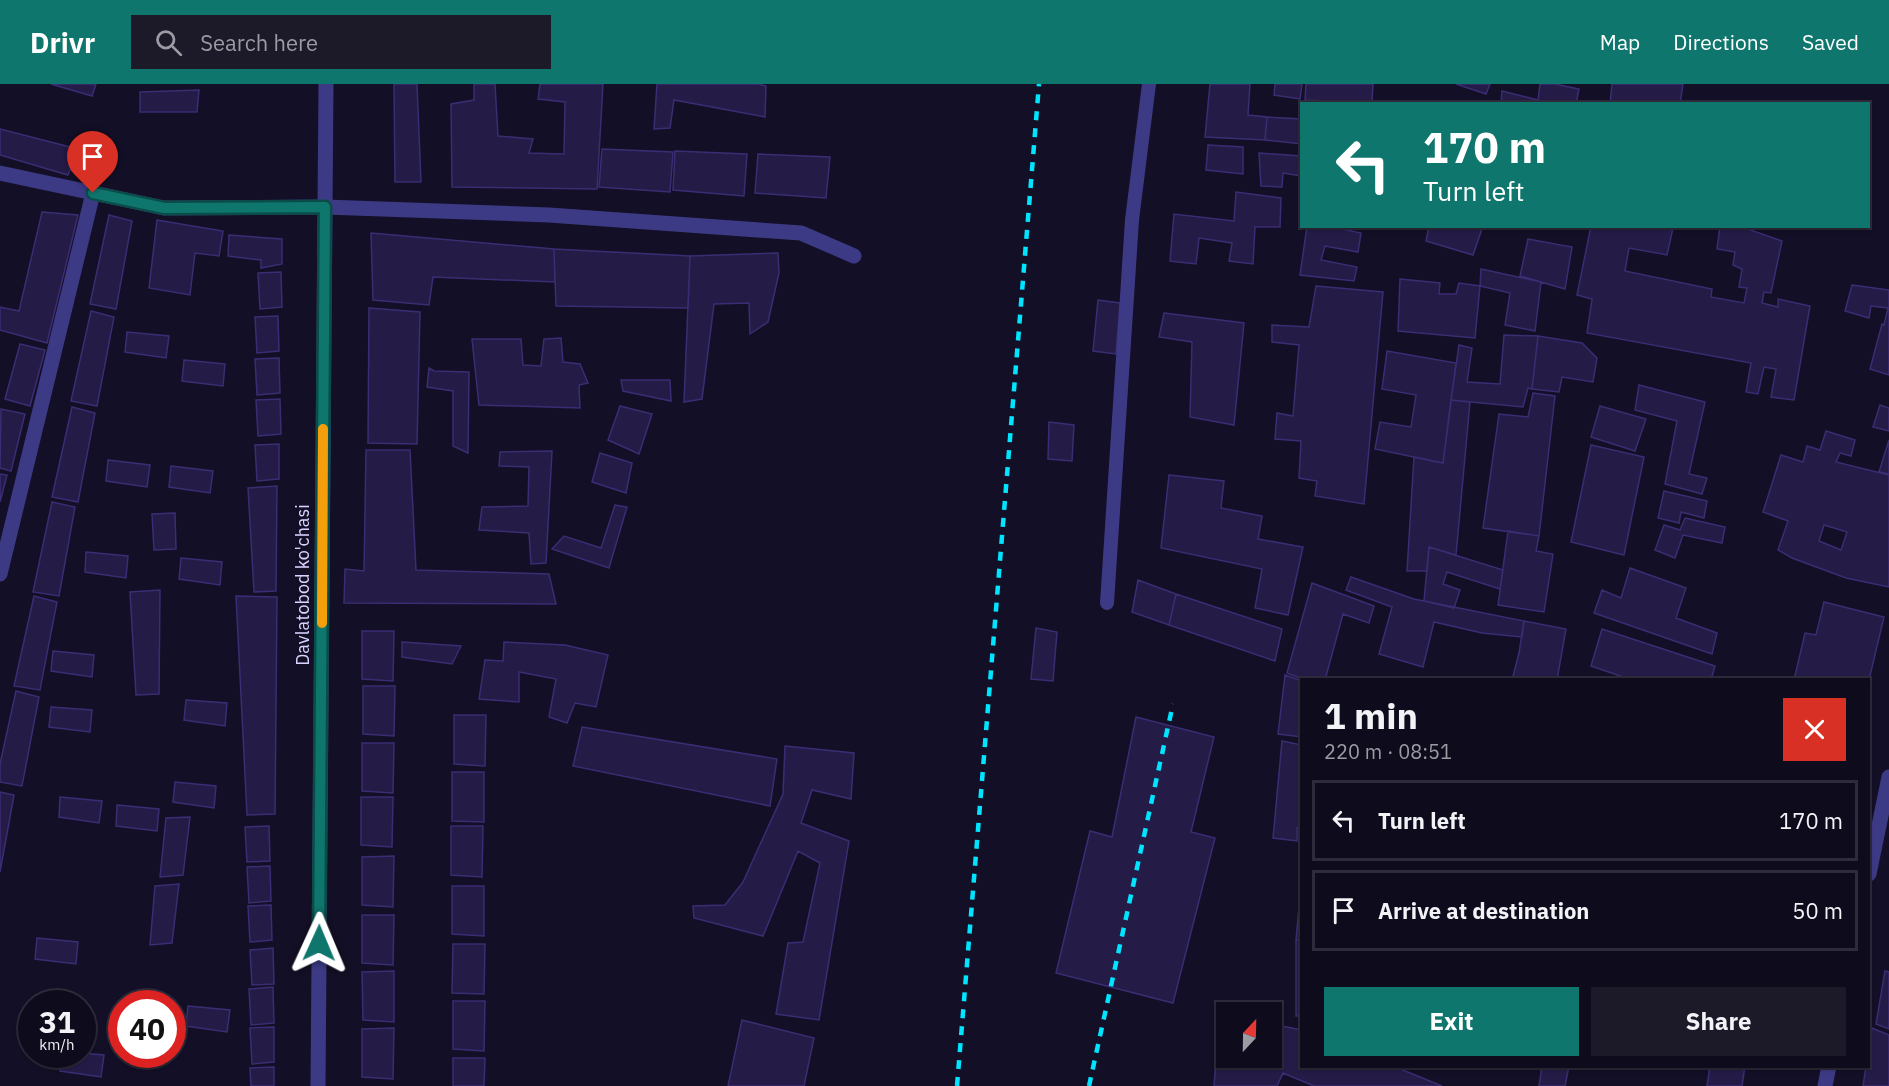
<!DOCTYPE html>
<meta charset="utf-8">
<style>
:root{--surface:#0e0b1c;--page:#1c1929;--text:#f1f3f6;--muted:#9b9ba3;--line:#2e2b3b;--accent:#0f766e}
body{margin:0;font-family:"IBM Plex Sans",sans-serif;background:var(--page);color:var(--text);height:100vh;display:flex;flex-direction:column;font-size:22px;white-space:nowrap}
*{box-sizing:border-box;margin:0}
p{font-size:20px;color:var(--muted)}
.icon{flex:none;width:33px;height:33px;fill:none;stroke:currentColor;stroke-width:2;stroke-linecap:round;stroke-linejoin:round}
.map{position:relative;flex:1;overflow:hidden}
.panel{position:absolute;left:1300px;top:594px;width:570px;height:390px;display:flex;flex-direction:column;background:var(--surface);border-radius:0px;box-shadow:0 2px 4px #0004,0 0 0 2px var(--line)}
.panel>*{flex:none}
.guide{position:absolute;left:1300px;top:18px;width:570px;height:126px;border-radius:0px;box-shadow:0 2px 4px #0004,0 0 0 2px var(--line);background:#0f766e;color:#fff;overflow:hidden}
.needle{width:39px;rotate:22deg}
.controls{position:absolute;left:1216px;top:918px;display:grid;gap:12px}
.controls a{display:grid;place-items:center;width:66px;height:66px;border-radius:0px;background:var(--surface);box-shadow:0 2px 4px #0004,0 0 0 2px var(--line);font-size:30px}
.speed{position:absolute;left:18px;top:906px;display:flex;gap:12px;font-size:30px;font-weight:700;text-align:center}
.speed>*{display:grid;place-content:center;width:78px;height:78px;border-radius:50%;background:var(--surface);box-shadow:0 2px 4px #0004,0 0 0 2px var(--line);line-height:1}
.speed small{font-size:15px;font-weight:400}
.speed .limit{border:9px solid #d22;background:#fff;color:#111}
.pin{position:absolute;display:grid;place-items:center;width:51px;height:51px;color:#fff;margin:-62px -26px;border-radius:50% 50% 50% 0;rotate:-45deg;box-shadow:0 0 6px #0007}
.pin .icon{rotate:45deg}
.me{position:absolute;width:66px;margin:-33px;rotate:1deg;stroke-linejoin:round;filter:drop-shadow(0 0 4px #0008)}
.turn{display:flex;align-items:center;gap:21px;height:126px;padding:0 24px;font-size:27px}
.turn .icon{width:78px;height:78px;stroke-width:2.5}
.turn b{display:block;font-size:42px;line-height:51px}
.round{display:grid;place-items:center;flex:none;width:63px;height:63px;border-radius:0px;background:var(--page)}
.headline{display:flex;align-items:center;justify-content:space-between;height:102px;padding:0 24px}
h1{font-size:36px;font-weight:700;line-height:45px}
.primary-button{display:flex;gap:12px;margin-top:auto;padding:12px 24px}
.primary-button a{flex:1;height:69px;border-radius:0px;background:var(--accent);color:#fff;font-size:24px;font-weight:700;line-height:69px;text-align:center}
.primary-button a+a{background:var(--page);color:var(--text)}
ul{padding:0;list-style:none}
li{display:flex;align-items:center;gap:18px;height:81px;margin:0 12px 9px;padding:0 12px;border:3px solid var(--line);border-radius:0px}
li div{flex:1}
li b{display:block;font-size:22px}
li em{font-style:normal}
header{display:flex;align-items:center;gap:36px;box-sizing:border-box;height:84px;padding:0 30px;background:var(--accent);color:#fff}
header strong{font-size:28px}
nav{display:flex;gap:33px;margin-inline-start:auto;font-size:21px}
.search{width:420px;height:54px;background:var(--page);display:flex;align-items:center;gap:15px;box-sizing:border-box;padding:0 21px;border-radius:0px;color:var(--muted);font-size:22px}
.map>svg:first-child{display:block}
</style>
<header>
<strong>Drivr</strong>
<div class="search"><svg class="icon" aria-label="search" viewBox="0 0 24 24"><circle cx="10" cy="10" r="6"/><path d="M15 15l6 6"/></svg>Search here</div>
<nav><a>Map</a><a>Directions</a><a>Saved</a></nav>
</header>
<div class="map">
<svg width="1889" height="1002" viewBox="0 0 1889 1002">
<rect width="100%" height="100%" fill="#130f26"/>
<path fill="#241b47" stroke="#3b2d73" stroke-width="1.5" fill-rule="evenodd" d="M 51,0 L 96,0 L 92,12 Z
M 394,0 L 417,0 L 421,98 L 395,98 Z
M 474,0 L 495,0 L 498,52 L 533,55 L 529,69 L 564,70 L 565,18 L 538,15 L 540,0 L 603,0 L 597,105 L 452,103 L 451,20 L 474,16 Z
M 657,0 L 758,0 L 766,2 L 765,33 L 674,16 L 670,44 L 654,45 Z
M 1210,0 L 1250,0 L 1248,31 L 1267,33 L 1265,56 L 1205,53 Z
M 1275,0 L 1302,0 L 1300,15 L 1274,11 Z
M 1306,0 L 1373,0 L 1372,19 L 1305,16 Z
M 1456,0 L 1490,0 L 1486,10 Z
M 1540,0 L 1555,0 L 1579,5 L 1576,20 L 1501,20 L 1502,7 L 1538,16 Z
M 1612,0 L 1683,0 L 1680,20 L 1610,20 Z
M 199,6 L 197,28 L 140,28 L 140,8 Z
M 1267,33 L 1302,35 L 1302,60 L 1265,56 Z
M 0,45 L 78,65 L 68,91 L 0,71 Z
M 1208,61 L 1243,63 L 1243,90 L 1206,86 Z
M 602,65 L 673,68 L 670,108 L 599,103 Z
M 675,67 L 747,70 L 744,112 L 673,106 Z
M 1259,69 L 1302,72 L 1302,92 L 1283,89 L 1282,103 L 1261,102 Z
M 758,70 L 830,73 L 826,114 L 755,109 Z
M 1236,108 L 1281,114 L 1280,143 L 1255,143 L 1253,180 L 1229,177 L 1232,159 L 1199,154 L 1196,180 L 1170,177 L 1174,130 L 1234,137 Z
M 42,128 L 78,131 L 47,259 L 0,246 L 0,223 L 19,227 Z
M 109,131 L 132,137 L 116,225 L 90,220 Z
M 157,136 L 223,147 L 219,172 L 195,169 L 190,211 L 149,204 Z
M 1307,142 L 1328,142 L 1361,149 L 1358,168 L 1325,162 L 1321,176 L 1357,183 L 1354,197 L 1300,191 Z
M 1429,142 L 1483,142 L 1473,171 L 1426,157 Z
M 1591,142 L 1673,144 L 1667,171 L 1629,164 L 1625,187 L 1712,205 L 1711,213 L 1744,219 L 1747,204 L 1739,203 L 1742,185 L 1733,181 L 1735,168 L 1717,165 L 1720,142 L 1739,142 L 1782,157 L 1771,209 L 1764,208 L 1762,219 L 1778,223 L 1778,215 L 1810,222 L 1794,316 L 1771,313 L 1776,285 L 1764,283 L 1758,310 L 1746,308 L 1751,279 L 1587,249 L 1592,215 L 1577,211 Z
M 371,149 L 554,165 L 555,198 L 433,193 L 429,221 L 373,216 Z
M 229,151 L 282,155 L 282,180 L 261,184 L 261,176 L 228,172 Z
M 1528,155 L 1572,163 L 1565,205 L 1520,192 Z
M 554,165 L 690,172 L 688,224 L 556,222 Z
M 778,169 L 779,189 L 768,238 L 750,250 L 749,219 L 714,220 L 702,315 L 684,318 L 690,172 Z
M 1481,185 L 1541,198 L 1535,247 L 1505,241 L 1510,209 L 1480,202 Z
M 281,188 L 282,223 L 260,225 L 258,189 Z
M 1400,195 L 1440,199 L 1439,210 L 1456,210 L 1459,199 L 1480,202 L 1475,254 L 1398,247 Z
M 1852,201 L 1889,206 L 1889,291 L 1870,285 L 1882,240 L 1884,241 L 1888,224 L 1871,222 L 1869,234 L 1845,227 Z
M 1316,202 L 1383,208 L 1364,420 L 1315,412 L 1317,397 L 1299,394 L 1301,357 L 1275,355 L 1277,329 L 1293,332 L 1299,261 L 1272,258 L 1272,241 L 1309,243 Z
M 1098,216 L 1120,219 L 1116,270 L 1093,267 Z
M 369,224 L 420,228 L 417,360 L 368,359 Z
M 91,227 L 114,233 L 97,322 L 71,317 Z
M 1164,229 L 1244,239 L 1234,341 L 1190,333 L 1192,258 L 1159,253 Z
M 278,232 L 279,267 L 257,269 L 255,233 Z
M 127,248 L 169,252 L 166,274 L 125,268 Z
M 1504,251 L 1538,252 L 1532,305 L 1528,304 L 1523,323 L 1451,316 L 1459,261 L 1472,264 L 1467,298 L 1500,300 Z
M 1538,252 L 1582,259 L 1597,274 L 1593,298 L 1562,293 L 1559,308 L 1532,305 Z
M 561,254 L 563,278 L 580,280 L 588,299 L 579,301 L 580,324 L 479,321 L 472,255 L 521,255 L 523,281 L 541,282 L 544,255 Z
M 20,260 L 45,266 L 30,322 L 5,315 Z
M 1387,267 L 1456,279 L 1443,379 L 1375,365 L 1380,338 L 1411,343 L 1416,311 L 1382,305 Z
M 279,274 L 280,309 L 257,311 L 255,275 Z
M 184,276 L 225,280 L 223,302 L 182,297 Z
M 429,284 L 434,287 L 469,288 L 468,369 L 453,362 L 453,307 L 427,303 Z
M 621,296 L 670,296 L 671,317 L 623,307 Z
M 1639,301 L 1705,318 L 1689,390 L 1707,394 L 1702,410 L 1665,400 L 1677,337 L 1635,326 Z
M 1533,309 L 1555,312 L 1539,452 L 1483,444 L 1499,330 L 1528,333 Z
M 280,315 L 281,350 L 258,352 L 256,316 Z
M 1451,316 L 1470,318 L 1456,471 L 1429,463 L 1427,487 L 1407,487 L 1414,373 L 1443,379 Z
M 1880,321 L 1889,324 L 1889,347 L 1873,343 Z
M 620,322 L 652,330 L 639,370 L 608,356 Z
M 1600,322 L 1646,335 L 1635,367 L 1591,353 Z
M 72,323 L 95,329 L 78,418 L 52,413 Z
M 1,325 L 25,330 L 11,387 L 0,384 Z
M 1049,338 L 1074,341 L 1072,377 L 1048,375 Z
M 1826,347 L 1855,356 L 1851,372 L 1840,369 L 1836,378 L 1889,391 L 1889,503 L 1846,494 L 1792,474 L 1778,466 L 1788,437 L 1763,428 L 1781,371 L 1803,378 L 1807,362 L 1820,366 ZM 1824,441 L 1847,448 L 1841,466 L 1819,457 Z
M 1889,356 L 1889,390 L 1879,388 Z
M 279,360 L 279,395 L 257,397 L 255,361 Z
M 1591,361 L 1644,373 L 1624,471 L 1571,458 Z
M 366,366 L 410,366 L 416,486 L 549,490 L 556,520 L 344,519 L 345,485 L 364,487 Z
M 552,367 L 546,479 L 531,480 L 529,449 L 479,446 L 482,423 L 528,422 L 529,383 L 499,382 L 500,368 Z
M 600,369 L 632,379 L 626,409 L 592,398 Z
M 108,376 L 150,381 L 147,403 L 106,397 Z
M 171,382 L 213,387 L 210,409 L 169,403 Z
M 0,390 L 7,391 L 0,418 Z
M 1169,391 L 1224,397 L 1221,424 L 1262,432 L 1258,455 L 1303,463 L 1288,531 L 1255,524 L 1262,485 L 1161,464 Z
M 277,402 L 276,507 L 254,508 L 248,404 Z
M 1664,407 L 1707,417 L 1704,434 L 1681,428 L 1679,439 L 1658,434 Z
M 52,418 L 75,423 L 59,512 L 33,508 Z
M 615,421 L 627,423 L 609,484 L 552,465 L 564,452 L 601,464 Z
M 175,429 L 176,465 L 154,466 L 152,430 Z
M 1685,434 L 1725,443 L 1722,459 L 1683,451 L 1675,474 L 1655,466 L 1664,441 L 1680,446 Z
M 1508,447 L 1539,452 L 1536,467 L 1553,470 L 1544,528 L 1498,521 Z
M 1429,463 L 1503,486 L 1500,505 L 1447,488 L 1443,500 L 1460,506 L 1454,524 L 1424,517 Z
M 86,468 L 128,472 L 126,494 L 85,488 Z
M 181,474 L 222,478 L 220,501 L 179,495 Z
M 1630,484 L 1686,504 L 1676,534 L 1717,549 L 1712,570 L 1594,529 L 1602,506 L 1621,514 Z
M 1351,493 L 1414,515 L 1524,537 L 1522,553 L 1482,549 L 1434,538 L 1423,583 L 1379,570 L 1392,523 L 1346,506 Z
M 1138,496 L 1176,510 L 1169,541 L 1132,528 Z
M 1312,499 L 1374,522 L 1369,539 L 1343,530 L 1325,596 L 1305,596 L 1287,589 Z
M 160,506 L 159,610 L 136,611 L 130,508 Z
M 1176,510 L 1282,545 L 1275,577 L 1169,541 Z
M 34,512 L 57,518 L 40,606 L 14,602 Z
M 236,512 L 277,513 L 275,730 L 247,731 Z
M 1824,518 L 1884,533 L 1869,596 L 1794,596 L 1805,549 L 1816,551 Z
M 1524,537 L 1566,545 L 1557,596 L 1512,596 L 1519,569 Z
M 1036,544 L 1057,548 L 1053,597 L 1031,595 Z
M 1602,545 L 1715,582 L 1711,596 L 1670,596 L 1663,593 L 1662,596 L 1632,596 L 1591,582 Z
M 362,547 L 394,547 L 393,597 L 362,595 Z
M 402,558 L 461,562 L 452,580 L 402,573 Z
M 504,558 L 565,561 L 608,571 L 596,623 L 575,619 L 567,639 L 549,633 L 556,595 L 519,588 L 519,618 L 479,615 L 485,576 L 503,577 Z
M 53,567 L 94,571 L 92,593 L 51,587 Z
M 1285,591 L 1302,597 L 1302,653 L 1278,650 Z
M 363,602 L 395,602 L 394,652 L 363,650 Z
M 16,607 L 39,613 L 22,702 L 0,698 L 0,680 Z
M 186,616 L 227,619 L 225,642 L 184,636 Z
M 51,623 L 92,626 L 90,648 L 49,643 Z
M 454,631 L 486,631 L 485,682 L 454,680 Z
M 1136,633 L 1214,653 L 1191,748 L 1215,754 L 1173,919 L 1056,889 L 1090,747 L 1112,753 Z
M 582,643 L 777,675 L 770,722 L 573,682 Z
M 1282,657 L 1302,661 L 1302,745 L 1297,744 L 1297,757 L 1273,754 Z
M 362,659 L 394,659 L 393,709 L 362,707 Z
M 785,662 L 854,669 L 851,715 L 812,706 L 801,739 L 849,757 L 819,936 L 776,930 L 788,859 L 803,858 L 820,779 L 798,767 L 763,852 L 694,834 L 693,822 L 725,821 L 743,798 L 783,710 Z
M 452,688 L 484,688 L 484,738 L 452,737 Z
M 175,698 L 216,702 L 214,724 L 173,718 Z
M 0,708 L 14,711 L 0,788 Z
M 60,713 L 102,717 L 99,739 L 59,733 Z
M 361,713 L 393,713 L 392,763 L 361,761 Z
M 117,721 L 159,725 L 157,747 L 116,742 Z
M 190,733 L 183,791 L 160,793 L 166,734 Z
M 269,742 L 270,777 L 247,778 L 245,743 Z
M 451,742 L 483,742 L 482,793 L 451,791 Z
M 394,772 L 393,823 L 362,821 L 362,773 Z
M 270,782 L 271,817 L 249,819 L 247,783 Z
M 1302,790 L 1302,856 L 1296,856 Z
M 179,800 L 172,859 L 150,861 L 155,802 Z
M 452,802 L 484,802 L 484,852 L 452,850 Z
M 271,821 L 272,856 L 250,858 L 248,822 Z
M 362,831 L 394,831 L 393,881 L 362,879 Z
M 37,854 L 78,858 L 76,880 L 35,875 Z
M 1296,856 L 1302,856 L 1302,932 L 1296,932 Z
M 453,860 L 485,860 L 484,910 L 452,909 Z
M 273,864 L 274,900 L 252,901 L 250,866 Z
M 394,887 L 394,938 L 363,936 L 362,888 Z
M 1885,887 L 1889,888 L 1889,945 L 1876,940 Z
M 273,903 L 274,939 L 251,941 L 249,905 Z
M 453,917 L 485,917 L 484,967 L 453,965 Z
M 188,922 L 230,926 L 227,948 L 186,942 Z
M 1220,929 L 1227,931 L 1227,974 L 1272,974 L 1272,940 L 1302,946 L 1302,982 L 1393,982 L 1442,1002 L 1314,1002 L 1283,989 L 1277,1002 L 1214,1002 Z
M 742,936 L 814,954 L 804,1002 L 728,1002 Z
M 274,943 L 274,978 L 252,980 L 250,944 Z
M 394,944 L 393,995 L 362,993 L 362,945 Z
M 1872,944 L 1889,951 L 1889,1002 L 1863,1002 L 1866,982 L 1869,982 L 1869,962 Z
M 82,969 L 104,971 L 101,993 L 60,987 L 61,970 L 82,970 Z
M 453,974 L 485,974 L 484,1002 L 453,1002 Z
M 1542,982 L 1569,982 L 1565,1002 L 1539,1002 Z
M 1710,982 L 1745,982 L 1742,1002 L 1707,1002 Z
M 274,983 L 274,1002 L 251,1002 L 250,984 Z"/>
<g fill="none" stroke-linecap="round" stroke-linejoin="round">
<path stroke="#3d3a85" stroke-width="14" d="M 1107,519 L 1132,136 L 1149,0"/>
<path stroke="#3d3a85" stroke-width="15" d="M 0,89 L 164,124 L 325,123 L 549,131 L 801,149 L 854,172
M 0,490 L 93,109"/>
<path stroke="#3d3a85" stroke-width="15" d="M 1869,790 L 1889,693
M 318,1002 L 326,0
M 1825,1002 L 1829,982"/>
<path stroke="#00e5ff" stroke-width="4.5" stroke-dasharray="9 8" stroke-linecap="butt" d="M 957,1002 L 1039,0
M 1089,1002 L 1173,620"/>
</g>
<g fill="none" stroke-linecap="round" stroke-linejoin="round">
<defs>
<path id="route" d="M 93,109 L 164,124 L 325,123 L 319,859"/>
</defs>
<use href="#route" stroke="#0a4d48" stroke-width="15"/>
<use href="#route" stroke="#0f766e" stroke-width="10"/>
<path stroke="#f59e0b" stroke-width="10" d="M 322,539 L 323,345"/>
</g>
<g text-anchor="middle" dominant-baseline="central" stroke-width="6" stroke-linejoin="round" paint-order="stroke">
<g font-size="18" fill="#d9d4ff" stroke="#130f26">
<text transform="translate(302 501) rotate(-90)">Davlatobod ko'chasi</text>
</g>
</g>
</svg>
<div class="controls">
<a><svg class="needle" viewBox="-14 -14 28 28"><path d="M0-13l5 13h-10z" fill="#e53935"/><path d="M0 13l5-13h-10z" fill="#9b9ba3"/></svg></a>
</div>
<div class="speed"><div>31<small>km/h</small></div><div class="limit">40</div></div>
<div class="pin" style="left:93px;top:109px;background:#d93025"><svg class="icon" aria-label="arrive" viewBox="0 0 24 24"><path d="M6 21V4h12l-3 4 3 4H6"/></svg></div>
<svg class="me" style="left:319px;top:859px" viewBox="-20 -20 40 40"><path d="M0-17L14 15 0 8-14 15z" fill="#0f766e" stroke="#fff" stroke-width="4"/></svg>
<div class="guide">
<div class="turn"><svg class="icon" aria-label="left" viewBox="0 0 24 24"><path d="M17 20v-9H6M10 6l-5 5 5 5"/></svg><div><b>170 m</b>Turn left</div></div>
</div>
<section class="panel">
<div class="headline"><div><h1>1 min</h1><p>220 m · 08:51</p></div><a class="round" style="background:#d93025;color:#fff"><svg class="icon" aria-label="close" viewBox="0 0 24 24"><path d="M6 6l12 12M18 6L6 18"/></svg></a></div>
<ul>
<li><svg class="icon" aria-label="left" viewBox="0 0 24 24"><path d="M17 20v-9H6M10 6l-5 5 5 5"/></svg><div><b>Turn left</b></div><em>170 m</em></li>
<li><svg class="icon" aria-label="arrive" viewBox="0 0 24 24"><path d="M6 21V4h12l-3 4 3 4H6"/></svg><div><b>Arrive at destination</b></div><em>50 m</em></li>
</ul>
<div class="primary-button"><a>Exit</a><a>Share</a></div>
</section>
</div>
